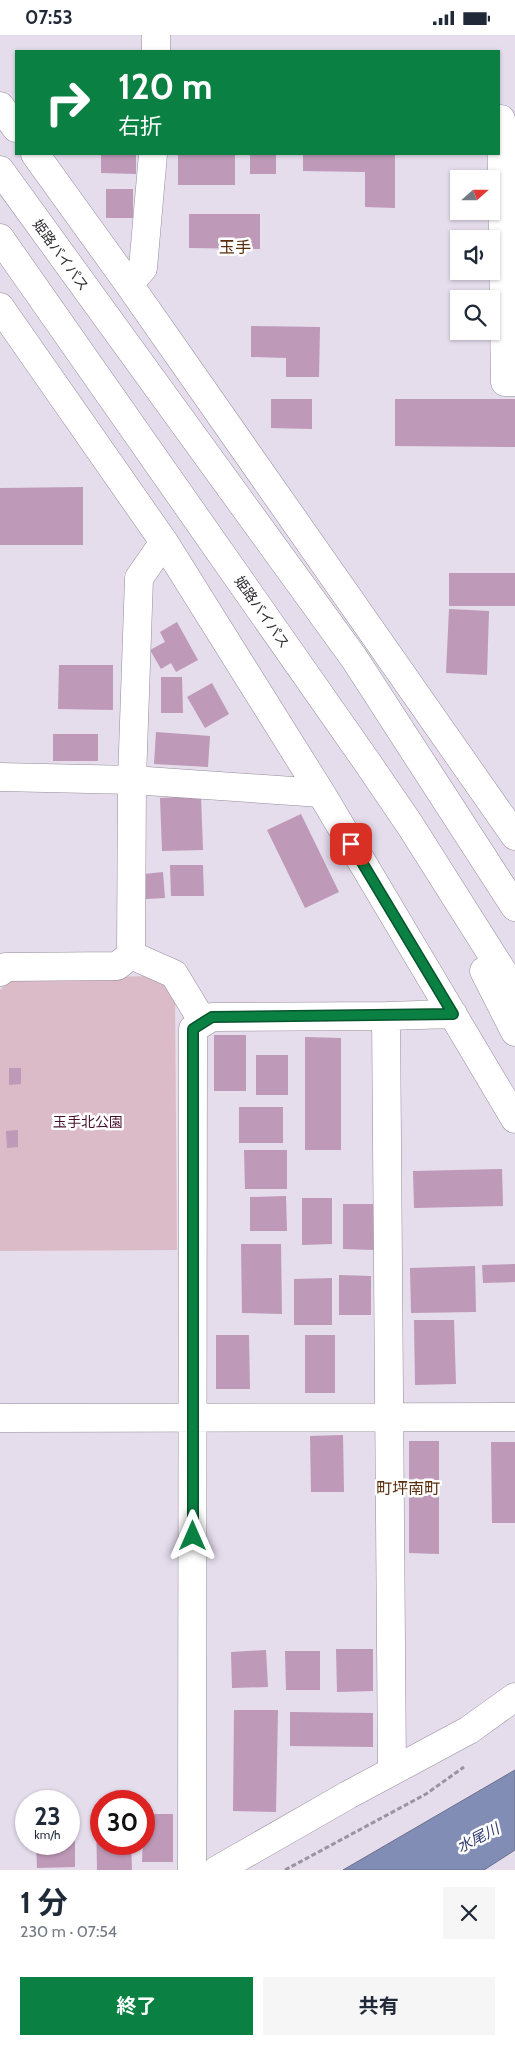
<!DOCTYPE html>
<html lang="ja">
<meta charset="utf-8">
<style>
:root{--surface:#fff;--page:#f6f6f7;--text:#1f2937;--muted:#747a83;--accent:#0b8043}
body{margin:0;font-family:Cabin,"Noto Sans JP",sans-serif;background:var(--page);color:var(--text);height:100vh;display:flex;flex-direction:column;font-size:19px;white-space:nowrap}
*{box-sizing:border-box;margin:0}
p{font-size:16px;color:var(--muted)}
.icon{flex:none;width:28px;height:28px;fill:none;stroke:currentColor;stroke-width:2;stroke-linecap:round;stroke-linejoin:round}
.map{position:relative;height:1835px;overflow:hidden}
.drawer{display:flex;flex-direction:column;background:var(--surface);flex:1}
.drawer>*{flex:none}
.guide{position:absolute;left:15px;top:15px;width:485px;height:105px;border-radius:0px;box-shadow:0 1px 4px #0004;background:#0b8043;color:#fff;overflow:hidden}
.needle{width:32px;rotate:69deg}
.tools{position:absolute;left:450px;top:135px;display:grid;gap:10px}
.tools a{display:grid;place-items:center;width:50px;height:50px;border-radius:0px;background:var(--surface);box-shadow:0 1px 4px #0004;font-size:25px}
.speed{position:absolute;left:15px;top:1755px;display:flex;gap:10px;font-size:25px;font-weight:700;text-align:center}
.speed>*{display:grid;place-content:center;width:65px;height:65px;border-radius:50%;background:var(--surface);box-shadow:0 1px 4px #0004;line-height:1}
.speed small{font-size:12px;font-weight:400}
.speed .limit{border:8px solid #d22;background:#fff;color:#111}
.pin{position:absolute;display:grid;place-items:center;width:42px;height:42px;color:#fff;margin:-21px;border-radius:10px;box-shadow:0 2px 8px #0006}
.me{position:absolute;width:55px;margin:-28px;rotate:0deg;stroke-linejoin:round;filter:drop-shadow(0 0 4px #0008)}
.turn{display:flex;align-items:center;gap:18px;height:105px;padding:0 20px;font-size:22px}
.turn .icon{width:65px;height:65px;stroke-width:2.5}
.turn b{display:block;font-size:35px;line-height:42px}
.round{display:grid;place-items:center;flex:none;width:52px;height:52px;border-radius:0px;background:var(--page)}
.summary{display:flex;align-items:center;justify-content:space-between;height:85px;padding:0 20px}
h1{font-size:30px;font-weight:700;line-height:38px}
.cta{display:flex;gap:10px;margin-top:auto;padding:10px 20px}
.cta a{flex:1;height:58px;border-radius:0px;background:var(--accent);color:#fff;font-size:20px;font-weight:700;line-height:58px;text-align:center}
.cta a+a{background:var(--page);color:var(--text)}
.status{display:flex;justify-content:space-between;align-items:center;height:35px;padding:0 25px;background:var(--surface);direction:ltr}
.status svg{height:14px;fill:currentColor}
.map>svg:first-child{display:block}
</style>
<div class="status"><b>07:53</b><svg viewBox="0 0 49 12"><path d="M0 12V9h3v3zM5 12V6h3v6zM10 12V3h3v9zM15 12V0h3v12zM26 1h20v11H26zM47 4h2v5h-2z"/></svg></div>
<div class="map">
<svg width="515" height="1835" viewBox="0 0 515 1835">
<rect width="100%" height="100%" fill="#e5dcec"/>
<path fill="#dcbbc9" d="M 152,941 L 175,959 L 177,1215 L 0,1216 L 0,955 L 12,944 Z"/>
<path fill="#828db5" stroke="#69708e" d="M 515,1735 L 515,1815 L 484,1835 L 343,1835 Z"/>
<path fill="#be99b8" d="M 101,119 L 136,119 L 136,139 L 101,138 Z
M 178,119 L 235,119 L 235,150 L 178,150 Z
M 250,119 L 276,119 L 276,139 L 250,139 Z
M 303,119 L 395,119 L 395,173 L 365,172 L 365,137 L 303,136 Z
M 106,154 L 133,154 L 133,183 L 106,183 Z
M 189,179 L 260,179 L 260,214 L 189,213 Z
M 251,291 L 320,292 L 319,342 L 286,342 L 286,323 L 251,322 Z
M 271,364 L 312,364 L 312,394 L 271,393 Z
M 395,364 L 515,364 L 515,412 L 395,411 Z
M 83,452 L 83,510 L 0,510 L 0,453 Z
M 449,538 L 515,538 L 515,571 L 449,571 Z
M 449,574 L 489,576 L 487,640 L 446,638 Z
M 177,587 L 198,625 L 176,637 L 171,628 L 161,634 L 150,615 L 165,607 L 160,597 Z
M 59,630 L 113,630 L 113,675 L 58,674 Z
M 161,642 L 182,642 L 183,678 L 161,678 Z
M 212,648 L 229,679 L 205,693 L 187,662 Z
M 156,697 L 210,701 L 208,732 L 154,729 Z
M 53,699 L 98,699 L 98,726 L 53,726 Z
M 201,761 L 203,815 L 162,816 L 160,763 Z
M 301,779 L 339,857 L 305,873 L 267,795 Z
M 170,830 L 203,830 L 204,861 L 171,861 Z
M 163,837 L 165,863 L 146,864 L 144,839 Z
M 214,1000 L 246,1000 L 246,1056 L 214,1056 Z
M 305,1002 L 341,1003 L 341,1115 L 305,1115 Z
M 256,1020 L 288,1020 L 288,1060 L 256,1060 Z
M 9,1033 L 21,1033 L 21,1049 L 9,1050 Z
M 239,1072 L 283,1072 L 283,1108 L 239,1108 Z
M 18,1095 L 18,1112 L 7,1113 L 6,1096 Z
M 244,1115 L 287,1115 L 287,1154 L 245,1154 Z
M 502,1134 L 503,1171 L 414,1173 L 413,1136 Z
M 286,1161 L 287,1196 L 250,1196 L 250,1162 Z
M 302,1163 L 332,1163 L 332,1209 L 302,1210 Z
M 343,1169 L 375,1169 L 375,1215 L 343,1214 Z
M 241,1209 L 281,1209 L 282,1279 L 242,1278 Z
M 515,1229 L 515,1247 L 483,1248 L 482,1230 Z
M 475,1231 L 476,1277 L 411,1278 L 410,1233 Z
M 339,1240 L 371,1241 L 371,1280 L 339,1280 Z
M 332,1243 L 332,1290 L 294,1290 L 294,1244 Z
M 414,1285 L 454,1285 L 456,1349 L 415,1350 Z
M 216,1300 L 249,1300 L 250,1354 L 216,1354 Z
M 305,1300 L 335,1300 L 335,1358 L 305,1358 Z
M 343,1400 L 344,1457 L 311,1457 L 310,1401 Z
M 409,1406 L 439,1406 L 439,1519 L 409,1518 Z
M 491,1407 L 515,1407 L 515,1488 L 492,1488 Z
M 336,1614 L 373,1614 L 373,1656 L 337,1657 Z
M 266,1615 L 268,1652 L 232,1653 L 231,1617 Z
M 285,1616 L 320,1616 L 320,1655 L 286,1655 Z
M 234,1675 L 278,1675 L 276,1777 L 233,1776 Z
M 290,1677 L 373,1678 L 373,1712 L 290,1711 Z
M 144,1779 L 173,1779 L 173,1827 L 142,1827 Z
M 96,1780 L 101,1780 L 101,1809 L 131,1809 L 132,1835 L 97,1835 Z
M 69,1783 L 75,1783 L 75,1832 L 37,1833 L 36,1809 L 69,1809 Z"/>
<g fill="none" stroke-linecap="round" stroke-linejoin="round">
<defs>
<path id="minor" d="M 156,16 L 156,0
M 0,71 L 16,93
M 501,84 L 505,347 L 515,347
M 35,119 L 128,248 L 515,801
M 129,249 L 143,233 L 153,119
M 0,272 L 164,507 L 321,758 L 515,1084
M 164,507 L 139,543 L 132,745 L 131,920 L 174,939 L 203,987
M 0,742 L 132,745 L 321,758
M 0,937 L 6,932 L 117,931 L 131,920
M 386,981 L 392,1736
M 0,1383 L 515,1382
M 192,1835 L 193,994 L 212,982 L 386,981 L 453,979
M 217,1835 L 348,1760 L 469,1695 L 515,1662"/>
<path id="highway" d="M 0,135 L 354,623 L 515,872
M 0,203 L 367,727 L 410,790 L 515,956
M 484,936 L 515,997"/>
</defs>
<use href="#minor" stroke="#958c9b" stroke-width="29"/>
<use href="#highway" stroke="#958c9b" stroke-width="29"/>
<path stroke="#9b94a0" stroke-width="3" stroke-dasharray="5 2.5" stroke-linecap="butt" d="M 285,1835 L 426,1759 L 464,1732"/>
<use href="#minor" stroke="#fff" stroke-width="28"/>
<use href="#highway" stroke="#fff" stroke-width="28"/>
</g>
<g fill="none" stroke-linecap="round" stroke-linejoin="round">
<defs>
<path id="route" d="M 193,1501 L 193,994 L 212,982 L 453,979 L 351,809"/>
</defs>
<use href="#route" stroke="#07532c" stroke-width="12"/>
<use href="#route" stroke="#0b8043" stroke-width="9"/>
</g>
<g text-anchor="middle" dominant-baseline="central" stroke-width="5" stroke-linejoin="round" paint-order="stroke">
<g font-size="14" fill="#302c32" stroke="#fff">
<text transform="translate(61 220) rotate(54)">姫路バイパス</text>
<text transform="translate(262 577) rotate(55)">姫路バイパス</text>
</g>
<g font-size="14" fill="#48102e" stroke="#fff">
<text x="88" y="1087">玉手北公園</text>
</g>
<g font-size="15" font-style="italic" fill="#313d72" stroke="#fff">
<text transform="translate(478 1803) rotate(-27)">水尾川</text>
</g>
<g font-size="16" fill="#5b2d0d" stroke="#fff">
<text x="235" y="212">玉手</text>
<text x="408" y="1453">町坪南町</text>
</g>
</g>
</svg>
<div class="tools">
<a><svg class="needle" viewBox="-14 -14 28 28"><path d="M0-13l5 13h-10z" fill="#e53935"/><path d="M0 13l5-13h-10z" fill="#747a83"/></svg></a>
<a><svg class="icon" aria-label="sound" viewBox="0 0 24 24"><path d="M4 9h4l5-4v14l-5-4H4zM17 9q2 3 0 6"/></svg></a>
<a><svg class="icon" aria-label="search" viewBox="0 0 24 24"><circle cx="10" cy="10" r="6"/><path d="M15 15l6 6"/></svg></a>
</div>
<div class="speed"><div>23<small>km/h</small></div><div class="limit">30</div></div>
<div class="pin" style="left:351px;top:809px;background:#d93025"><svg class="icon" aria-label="arrive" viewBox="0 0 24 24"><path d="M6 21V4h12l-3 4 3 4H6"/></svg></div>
<svg class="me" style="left:193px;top:1501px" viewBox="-20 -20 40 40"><path d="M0-17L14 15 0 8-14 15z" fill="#0b8043" stroke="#fff" stroke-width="4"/></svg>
<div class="guide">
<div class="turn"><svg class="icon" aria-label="right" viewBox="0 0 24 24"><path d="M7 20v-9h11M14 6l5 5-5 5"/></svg><div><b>120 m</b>右折</div></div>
</div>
</div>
<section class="drawer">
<div class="summary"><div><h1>1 分</h1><p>230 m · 07:54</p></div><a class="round"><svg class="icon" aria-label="close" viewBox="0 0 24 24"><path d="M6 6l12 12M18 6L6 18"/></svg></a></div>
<div class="cta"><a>終了</a><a>共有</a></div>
</section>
